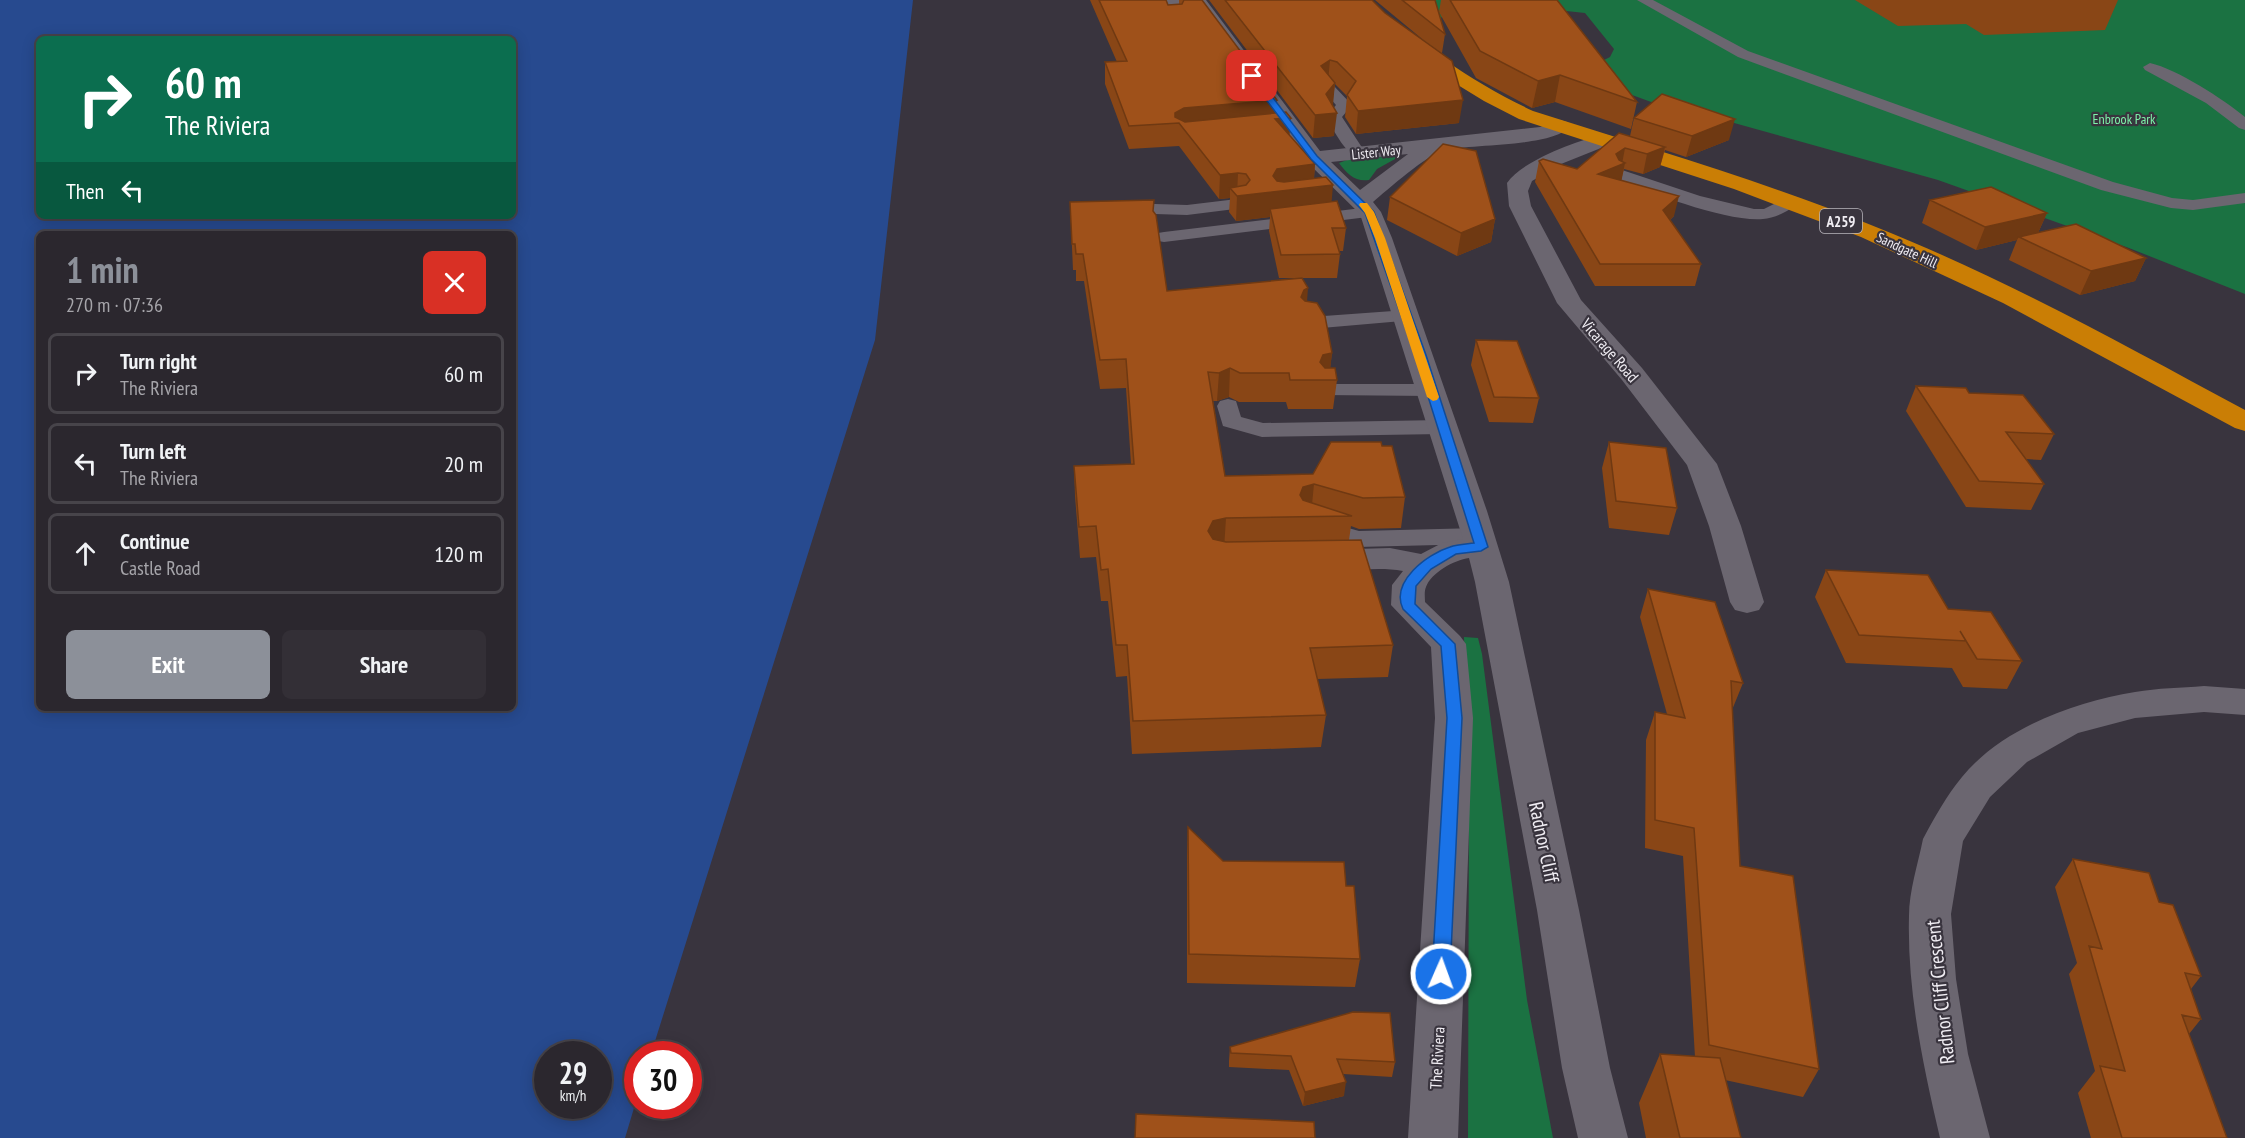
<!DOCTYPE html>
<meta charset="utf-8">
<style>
:root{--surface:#2b272e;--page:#332f36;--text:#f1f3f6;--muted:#a6a5aa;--line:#47444a;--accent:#8c9099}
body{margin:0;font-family:"PT Sans Narrow",sans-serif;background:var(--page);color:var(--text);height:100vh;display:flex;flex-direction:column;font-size:22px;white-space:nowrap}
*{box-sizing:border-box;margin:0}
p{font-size:20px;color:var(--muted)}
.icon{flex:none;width:33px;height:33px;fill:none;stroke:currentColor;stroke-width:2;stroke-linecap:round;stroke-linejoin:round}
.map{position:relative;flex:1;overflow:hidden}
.details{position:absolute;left:36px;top:231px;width:480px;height:480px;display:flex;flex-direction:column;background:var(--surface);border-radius:9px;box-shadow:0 3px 15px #0003,0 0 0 2px var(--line)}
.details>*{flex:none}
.banner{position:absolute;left:36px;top:36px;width:480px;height:183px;border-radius:9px;box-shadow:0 3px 15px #0003,0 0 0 2px var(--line);background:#0b6e4f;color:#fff;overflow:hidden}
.speed{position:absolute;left:534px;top:1041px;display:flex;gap:12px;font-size:30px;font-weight:700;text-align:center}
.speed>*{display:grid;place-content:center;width:78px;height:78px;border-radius:50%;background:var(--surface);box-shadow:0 3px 15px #0003,0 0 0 2px var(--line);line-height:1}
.speed small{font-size:15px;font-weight:400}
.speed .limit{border:9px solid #d22;background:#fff;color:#111}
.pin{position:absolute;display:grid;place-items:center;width:51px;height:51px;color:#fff;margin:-26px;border-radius:12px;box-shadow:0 3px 9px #0006}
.me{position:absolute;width:66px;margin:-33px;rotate:2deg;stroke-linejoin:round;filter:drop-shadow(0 0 4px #0008)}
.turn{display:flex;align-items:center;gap:21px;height:126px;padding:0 30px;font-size:27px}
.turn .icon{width:78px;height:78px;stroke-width:2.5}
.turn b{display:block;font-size:42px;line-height:51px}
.then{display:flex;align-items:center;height:57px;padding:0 30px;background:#0003;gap:12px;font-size:22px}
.round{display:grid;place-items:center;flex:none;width:63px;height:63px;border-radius:9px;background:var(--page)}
.summary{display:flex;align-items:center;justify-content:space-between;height:102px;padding:0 30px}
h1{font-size:36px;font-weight:600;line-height:45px;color:var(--accent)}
.action{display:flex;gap:12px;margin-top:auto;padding:12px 30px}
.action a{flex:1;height:69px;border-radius:9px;background:var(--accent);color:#fff;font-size:24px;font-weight:600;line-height:69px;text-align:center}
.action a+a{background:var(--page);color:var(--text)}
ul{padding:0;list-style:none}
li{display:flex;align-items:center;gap:18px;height:81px;margin:0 12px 9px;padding:0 18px;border:3px solid var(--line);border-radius:9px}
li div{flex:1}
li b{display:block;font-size:22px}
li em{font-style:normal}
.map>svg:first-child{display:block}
</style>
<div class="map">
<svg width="2245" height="1138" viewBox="0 0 2245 1138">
<rect width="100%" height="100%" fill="#39343e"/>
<path fill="#1b7242" d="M 1380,0 L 2245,0 L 2245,294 L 2129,248 L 1938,180 L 1727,121 L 1676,111 L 1544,63 L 1598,63 L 1610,57 L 1614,49 L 1585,13 L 1529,7 L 1454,13 L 1415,27 Z
M 1396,156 L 1395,159 L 1377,169 L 1369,180 C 1355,182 1347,174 1339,163 L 1347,160 Z
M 1464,637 L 1478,638 L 1482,654 L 1527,1000 L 1553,1138 L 1468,1138 L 1469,795 Z"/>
<path fill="#274a8f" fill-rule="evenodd" d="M 0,0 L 913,0 L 875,340 L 651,1054 L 638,1054 L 637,1098 L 625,1138 L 0,1138 ZM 39,39 L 513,39 L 513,216 L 39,216 ZM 39,234 L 513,234 L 513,708 L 39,708 ZM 548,1054 L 598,1054 L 598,1106 L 548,1106 Z"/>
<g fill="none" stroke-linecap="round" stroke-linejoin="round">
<path fill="#6b6670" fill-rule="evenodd" d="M 1637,0 L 1653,0 L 1748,51 L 2113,182 L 2172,198 L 2193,200 L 2245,193 L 2245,203 L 2193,210 L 2171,208 L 2101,190 L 1738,57 Z
M 2150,63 C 2177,69 2223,99 2245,117 L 2245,130 L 2239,128 L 2206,103 L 2145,70 L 2143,67 Z
M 1328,84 L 1333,85 L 1352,105 L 1342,117 L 1361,146 L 1370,154 L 1368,157 C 1347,162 1335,131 1326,117 L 1336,105 L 1321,88 Z
M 1622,170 L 1700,196 L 1754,209 L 1764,209 L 1790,196 L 1796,197 L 1799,201 C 1791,211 1775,218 1763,219 C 1726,222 1652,193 1616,179 L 1614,175 Z
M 1237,199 L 1243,200 L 1246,204 L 1243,208 L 1187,215 L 1123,213 L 1117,212 L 1114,208 L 1117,204 L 1123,203 L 1187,205 Z
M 1370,207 L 1376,208 L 1379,212 L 1376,216 L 1164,242 L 1158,241 L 1155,237 L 1158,233 L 1164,232 Z
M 1407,310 L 1414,312 L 1417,316 L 1414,320 L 1310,329 L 1303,327 L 1300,323 L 1303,319 L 1310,317 Z
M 1330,384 L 1431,384 L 1439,385 L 1442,390 L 1439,395 L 1431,396 L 1322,395 L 1319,390 L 1322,385 Z
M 1228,399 L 1236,401 L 1241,417 L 1263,423 L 1442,420 L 1450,422 L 1453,427 L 1450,432 L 1442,434 L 1262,437 L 1223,426 L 1217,406 L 1220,401 Z
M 1316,519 L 1359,531 L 1479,528 L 1488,531 L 1491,536 L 1488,541 L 1479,544 L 1357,547 L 1307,531 L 1304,526 L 1307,521 Z"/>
<path fill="#6b6670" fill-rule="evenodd" d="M 1156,0 L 1188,0 L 1186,4 L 1175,5 L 1183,19 L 1180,23 L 1168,23 Z
M 1190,0 L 1206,0 L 1320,151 L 1540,127 L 1560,120 L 1567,122 L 1570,126 C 1556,147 1470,144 1444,150 C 1428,154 1387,190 1373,202 L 1381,212 L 1392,238 L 1487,511 L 1509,582 L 1579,910 L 1610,1068 L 1628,1138 L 1578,1138 L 1562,1068 L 1537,910 L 1475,582 L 1469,558 C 1454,560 1431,573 1426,587 C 1424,591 1425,598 1425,602 L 1460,636 L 1466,644 L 1473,718 L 1458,1138 L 1408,1138 L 1435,718 L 1431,647 L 1391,605 L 1392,585 L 1403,571 C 1372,565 1340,575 1309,567 L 1305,560 L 1309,553 L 1321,550 L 1390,548 L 1421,554 L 1442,543 L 1463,539 L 1360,214 L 1307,162 ZM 1408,154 L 1360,190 L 1331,162 Z
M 1604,134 L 1611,136 L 1614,140 L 1611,144 L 1561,164 L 1532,181 L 1528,191 L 1531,206 L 1581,300 L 1642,368 L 1717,464 L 1741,526 L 1764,602 L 1759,610 L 1747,613 L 1735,610 L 1730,602 L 1709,526 L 1687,465 L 1622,380 L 1557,303 L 1509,206 L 1507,183 C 1523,160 1577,141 1604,134 Z
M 2204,686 L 2245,689 L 2245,715 L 2204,712 L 2135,718 L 2078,733 L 2027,762 L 1990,797 L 1963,841 L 1951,914 L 1956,979 L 1968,1054 L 1990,1138 L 1940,1138 C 1923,1065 1907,991 1909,916 C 1909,891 1918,864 1923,839 C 1934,818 1947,795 1962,777 C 2002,728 2074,702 2135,692 C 2158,688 2181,688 2204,686 Z"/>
<path fill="#ca7e05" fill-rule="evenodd" d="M 1353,0 L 1371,0 C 1420,46 1472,82 1533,111 C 1648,148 1764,181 1876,227 C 2004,278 2124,345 2245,410 L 2245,431 L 2235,428 L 2003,303 L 1861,237 L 1734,189 L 1519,119 L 1484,101 L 1435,71 L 1384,32 Z"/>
</g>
<path fill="#894616" d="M 1090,0 L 1166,0 L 1168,5 L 1179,4 L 1179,0 L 1202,0 L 1277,100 L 1276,113 L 1289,136 L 1315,164 L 1314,179 L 1332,202 L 1346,228 L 1343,251 L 1339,251 L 1340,254 L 1337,278 L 1279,278 L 1269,231 L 1270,217 L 1236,221 L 1229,212 L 1230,198 L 1219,199 L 1179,146 L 1129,149 L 1105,84 L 1105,62 L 1117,62 Z
M 1209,0 L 1372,0 L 1385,13 L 1427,43 L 1375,0 L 1435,0 L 1445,34 L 1442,53 L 1459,123 L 1356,134 L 1345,117 L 1347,96 L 1335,84 L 1332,106 L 1334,136 L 1313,138 Z
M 1441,0 L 1557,0 L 1637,102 L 1631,129 L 1555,102 L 1532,108 L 1476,78 L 1439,12 Z
M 1855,0 L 2118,0 L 2105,30 L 1984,35 L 1966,24 L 1898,26 Z
M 1634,118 L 1729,140 L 1686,157 L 1665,150 L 1660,167 L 1643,174 L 1624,169 L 1621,180 L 1674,216 L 1670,220 L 1701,264 L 1695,286 L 1595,286 L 1535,182 L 1539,161 L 1577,169 L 1630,136 Z
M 1390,197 L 1495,219 L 1491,242 L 1457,256 L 1387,220 Z
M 1930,200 L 2047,213 L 2038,233 L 2146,258 L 2135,281 L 2080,295 L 2009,260 L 2017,240 L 1976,250 L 1922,223 Z
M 1070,202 L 1153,211 L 1167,291 L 1307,302 L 1332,353 L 1330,368 L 1337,380 L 1333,409 L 1288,409 L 1286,402 L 1239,402 L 1229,397 L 1217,401 L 1213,401 L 1225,476 L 1313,474 L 1382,446 L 1405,497 L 1401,528 L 1359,529 L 1351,526 L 1349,540 L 1393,645 L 1388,677 L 1317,679 L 1326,715 L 1321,747 L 1132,754 L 1127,676 L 1116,677 L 1108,601 L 1101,601 L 1096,557 L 1080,558 L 1075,496 L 1074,466 L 1131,464 L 1126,388 L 1100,389 L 1084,281 L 1076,281 L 1076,270 L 1073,270 Z
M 1476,340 L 1539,398 L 1533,423 L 1489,422 L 1471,365 Z
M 1916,386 L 2054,434 L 2041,460 L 2026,459 L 2044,484 L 2031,510 L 1966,507 L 1906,411 Z
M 1609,442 L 1677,508 L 1669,535 L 1609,528 L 1602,468 Z
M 1826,570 L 1948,609 L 2022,661 L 2007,689 L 1963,687 L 1952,668 L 1846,663 L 1815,597 Z
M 1648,589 L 1743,683 L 1732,710 L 1740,866 L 1819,1069 L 1803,1097 L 1725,1080 L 1741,1138 L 1646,1138 L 1639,1103 L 1660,1054 L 1695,1057 L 1683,856 L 1645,848 L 1646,740 L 1655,712 L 1667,714 L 1640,617 Z
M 1188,827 L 1223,861 L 1346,886 L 1360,959 L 1355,987 L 1187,983 L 1187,855 Z
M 2073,859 L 2159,902 L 2201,976 L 2191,989 L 2201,1019 L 2189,1034 L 2227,1138 L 2091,1138 L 2078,1093 L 2095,1071 L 2069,974 L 2077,963 L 2055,887 Z
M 1230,1047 L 1395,1062 L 1392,1077 L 1343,1074 L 1344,1096 L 1303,1106 L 1289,1070 L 1229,1067 L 1229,1061 Z"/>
<path fill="#6f3912" d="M 1330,60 L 1328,82 L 1321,66 Z
M 1560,75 L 1555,102 L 1532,108 L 1538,81 Z
M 1335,83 L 1333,105 L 1326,114 L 1337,113 L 1334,136 L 1313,138 L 1315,115 L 1326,94 Z
M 1277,100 L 1276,119 L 1291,118 L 1289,141 L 1179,123 L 1175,123 L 1175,113 L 1184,108 Z
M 1463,100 L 1459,123 L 1356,134 L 1358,111 Z
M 1735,119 L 1729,140 L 1686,157 L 1692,136 Z
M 1665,147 L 1660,167 L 1643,174 L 1647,154 Z
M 1625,148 L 1622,164 L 1625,163 L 1621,183 L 1598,174 L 1616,154 Z
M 1315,164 L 1313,188 L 1333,185 L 1331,209 L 1270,209 L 1270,217 L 1236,221 L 1237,196 L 1277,169 Z
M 1238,173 L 1237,196 L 1230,188 L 1230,198 L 1219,199 L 1220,175 Z
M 1679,196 L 1674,216 L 1658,231 L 1663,210 Z
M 2047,213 L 2037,235 L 2019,237 L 2017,240 L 1976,250 L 1985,227 Z
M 1495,219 L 1491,242 L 1457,256 L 1461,233 Z
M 2146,258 L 2135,281 L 2080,295 L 2091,271 Z
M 1308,288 L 1306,316 L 1301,297 L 1304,290 Z
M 1332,353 L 1329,380 L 1320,362 L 1323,355 Z
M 1230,368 L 1229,397 L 1217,401 L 1219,373 Z
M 1314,484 L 1311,515 L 1300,495 L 1303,487 Z
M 1226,518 L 1224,549 L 1211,552 L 1208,531 L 1213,521 Z
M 1346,1082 L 1344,1096 L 1303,1106 L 1305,1092 Z"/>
<path fill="#9f511a" stroke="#6f3912" stroke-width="1.5" d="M 1099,0 L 1166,0 L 1168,5 L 1182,4 L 1184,0 L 1202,0 L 1277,100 L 1184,108 L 1175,113 L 1175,117 L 1185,122 L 1286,112 L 1291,118 L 1275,119 L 1315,164 L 1277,169 L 1273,176 L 1277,181 L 1284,182 L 1326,177 L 1333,185 L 1237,196 L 1230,188 L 1246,185 L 1250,180 L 1246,174 L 1238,173 L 1220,175 L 1179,123 L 1129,126 L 1105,62 L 1127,61 Z
M 1225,0 L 1372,0 L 1385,13 L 1452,61 L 1463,100 L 1358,111 L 1347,95 L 1356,81 L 1337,62 L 1330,60 L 1321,66 L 1335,83 L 1326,94 L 1337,113 L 1315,115 Z
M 1402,0 L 1435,0 L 1445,34 Z
M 1450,0 L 1557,0 L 1637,102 L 1560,75 L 1538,81 L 1480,51 Z
M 1662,94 L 1735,119 L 1692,136 L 1634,118 Z
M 1619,133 L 1665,147 L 1647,154 L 1625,148 L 1616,154 L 1619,160 L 1625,163 L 1598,174 L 1679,196 L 1663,210 L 1701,264 L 1600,264 L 1539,161 L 1543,159 L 1577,169 Z
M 1443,144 L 1476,151 L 1495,219 L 1461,233 L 1390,197 Z
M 1991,187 L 2047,213 L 1985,227 L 1930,200 Z
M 1154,200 L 1153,211 L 1156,215 L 1167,291 L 1302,278 L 1308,288 L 1304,290 L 1301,297 L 1305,301 L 1317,303 L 1325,316 L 1332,353 L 1323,355 L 1320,362 L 1325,368 L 1335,368 L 1337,380 L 1290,380 L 1289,373 L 1240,373 L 1230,368 L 1219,373 L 1208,372 L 1225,476 L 1313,474 L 1331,442 L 1381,442 L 1382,446 L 1392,446 L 1405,497 L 1363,498 L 1314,484 L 1303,487 L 1300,495 L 1303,500 L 1352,516 L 1226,518 L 1213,521 L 1208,531 L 1213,539 L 1226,542 L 1361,540 L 1393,645 L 1310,648 L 1326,715 L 1133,721 L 1127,645 L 1116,645 L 1108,569 L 1101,570 L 1096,526 L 1079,527 L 1074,466 L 1134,464 L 1126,359 L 1100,360 L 1083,254 L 1076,254 L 1075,244 L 1072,244 L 1070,202 Z
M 1337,201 L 1346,228 L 1332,228 L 1340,254 L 1281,255 L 1270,209 Z
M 2076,224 L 2146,258 L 2091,271 L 2019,237 Z
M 1476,340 L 1517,341 L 1539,398 L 1494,397 Z
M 1916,386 L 1966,388 L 1969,393 L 2023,395 L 2054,434 L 2006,432 L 2044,484 L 1979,481 Z
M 1609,442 L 1666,448 L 1677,508 L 1616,501 Z
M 1826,570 L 1928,575 L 1948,609 L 1991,612 L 2022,661 L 1977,659 L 1960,631 L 1966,641 L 1859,635 Z
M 1648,589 L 1715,602 L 1743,683 L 1731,681 L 1740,866 L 1793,876 L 1819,1069 L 1709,1045 L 1694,828 L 1655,820 L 1655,712 L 1685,718 Z
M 1188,827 L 1223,861 L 1344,862 L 1346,886 L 1354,886 L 1360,959 L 1189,954 Z
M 2073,859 L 2149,873 L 2159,902 L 2173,905 L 2201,976 L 2185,973 L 2201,1019 L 2182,1015 L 2227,1138 L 2122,1138 L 2100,1066 L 2125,1071 L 2089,946 L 2102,949 Z
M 1353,1012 L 1390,1013 L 1395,1062 L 1337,1059 L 1346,1082 L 1305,1092 L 1291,1056 L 1231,1053 L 1230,1047 Z
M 1660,1054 L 1720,1058 L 1741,1138 L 1680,1138 Z
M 1136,1114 L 1314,1122 L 1315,1138 L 1135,1138 Z"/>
<path fill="#1a73e8" stroke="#114b97" stroke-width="1.5" d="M 1249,74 L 1255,74 L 1317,156 L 1374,212 L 1426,355 L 1488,547 L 1481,551 L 1456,554 L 1431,569 L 1416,586 L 1415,604 L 1455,644 L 1462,718 L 1450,974 L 1447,980 L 1441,982 L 1434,980 L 1432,974 L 1447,718 L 1441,646 L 1403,609 C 1390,582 1427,554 1450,547 C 1457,544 1466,544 1474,543 L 1415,355 L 1365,213 L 1311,159 L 1249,77 Z"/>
<path fill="#f59e0b" d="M 1360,203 L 1367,203 L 1374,212 L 1385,238 L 1439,397 L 1437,400 L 1433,401 L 1427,397 L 1375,238 L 1365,213 L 1359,205 Z"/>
<g text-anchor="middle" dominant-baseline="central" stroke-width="4.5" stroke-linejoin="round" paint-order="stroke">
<g font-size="14" fill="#7ef5aa" stroke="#39343e">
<text x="2124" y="119">Enbrook Park</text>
</g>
<g font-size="14" fill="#f0edf3" stroke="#39343e">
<text transform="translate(1376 152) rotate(-6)">Lister Way</text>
<text transform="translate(1907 250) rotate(25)">Sandgate Hill</text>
</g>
<rect fill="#39343e" stroke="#b9b6bd" stroke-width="1.5" x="1820" y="209" width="42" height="24" rx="4.5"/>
<g font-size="15" font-weight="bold" fill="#f0edf3">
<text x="1841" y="221">A259</text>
</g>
<g font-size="16" fill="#f0edf3" stroke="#39343e">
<text transform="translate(1610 350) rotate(49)">Vicarage Road</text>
<text transform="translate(1437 1058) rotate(-87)">The Riviera</text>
</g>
<g font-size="20" fill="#f0edf3" stroke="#39343e">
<text transform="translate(1544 842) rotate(78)">Radnor Cliff</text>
<text transform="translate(1940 992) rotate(-96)">Radnor Cliff Crescent</text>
</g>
</g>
</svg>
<div class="speed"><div>29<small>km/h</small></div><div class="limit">30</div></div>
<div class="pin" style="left:1252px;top:76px;background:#d93025"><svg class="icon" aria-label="arrive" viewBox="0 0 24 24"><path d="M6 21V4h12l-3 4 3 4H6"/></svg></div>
<svg class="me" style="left:1441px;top:974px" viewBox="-20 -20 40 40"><circle r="17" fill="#1a73e8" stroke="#fff" stroke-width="3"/><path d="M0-11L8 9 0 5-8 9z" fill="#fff"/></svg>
<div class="banner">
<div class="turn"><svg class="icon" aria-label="right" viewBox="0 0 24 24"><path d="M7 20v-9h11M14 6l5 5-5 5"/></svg><div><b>60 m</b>The Riviera</div></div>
<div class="then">Then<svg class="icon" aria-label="left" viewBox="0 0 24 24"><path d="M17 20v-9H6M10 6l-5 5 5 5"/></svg></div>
</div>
<section class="details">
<div class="summary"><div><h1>1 min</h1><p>270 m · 07:36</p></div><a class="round" style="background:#d93025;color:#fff"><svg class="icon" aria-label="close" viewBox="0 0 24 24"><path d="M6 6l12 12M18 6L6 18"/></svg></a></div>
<ul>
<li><svg class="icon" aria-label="right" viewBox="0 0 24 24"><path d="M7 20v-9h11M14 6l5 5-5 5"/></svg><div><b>Turn right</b><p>The Riviera</p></div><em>60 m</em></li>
<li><svg class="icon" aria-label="left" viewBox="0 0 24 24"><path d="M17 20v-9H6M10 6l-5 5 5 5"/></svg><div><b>Turn left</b><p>The Riviera</p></div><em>20 m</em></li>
<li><svg class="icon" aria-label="ahead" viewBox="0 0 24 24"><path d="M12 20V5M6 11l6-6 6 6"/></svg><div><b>Continue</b><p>Castle Road</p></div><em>120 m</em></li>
</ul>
<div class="action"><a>Exit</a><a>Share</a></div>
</section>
</div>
